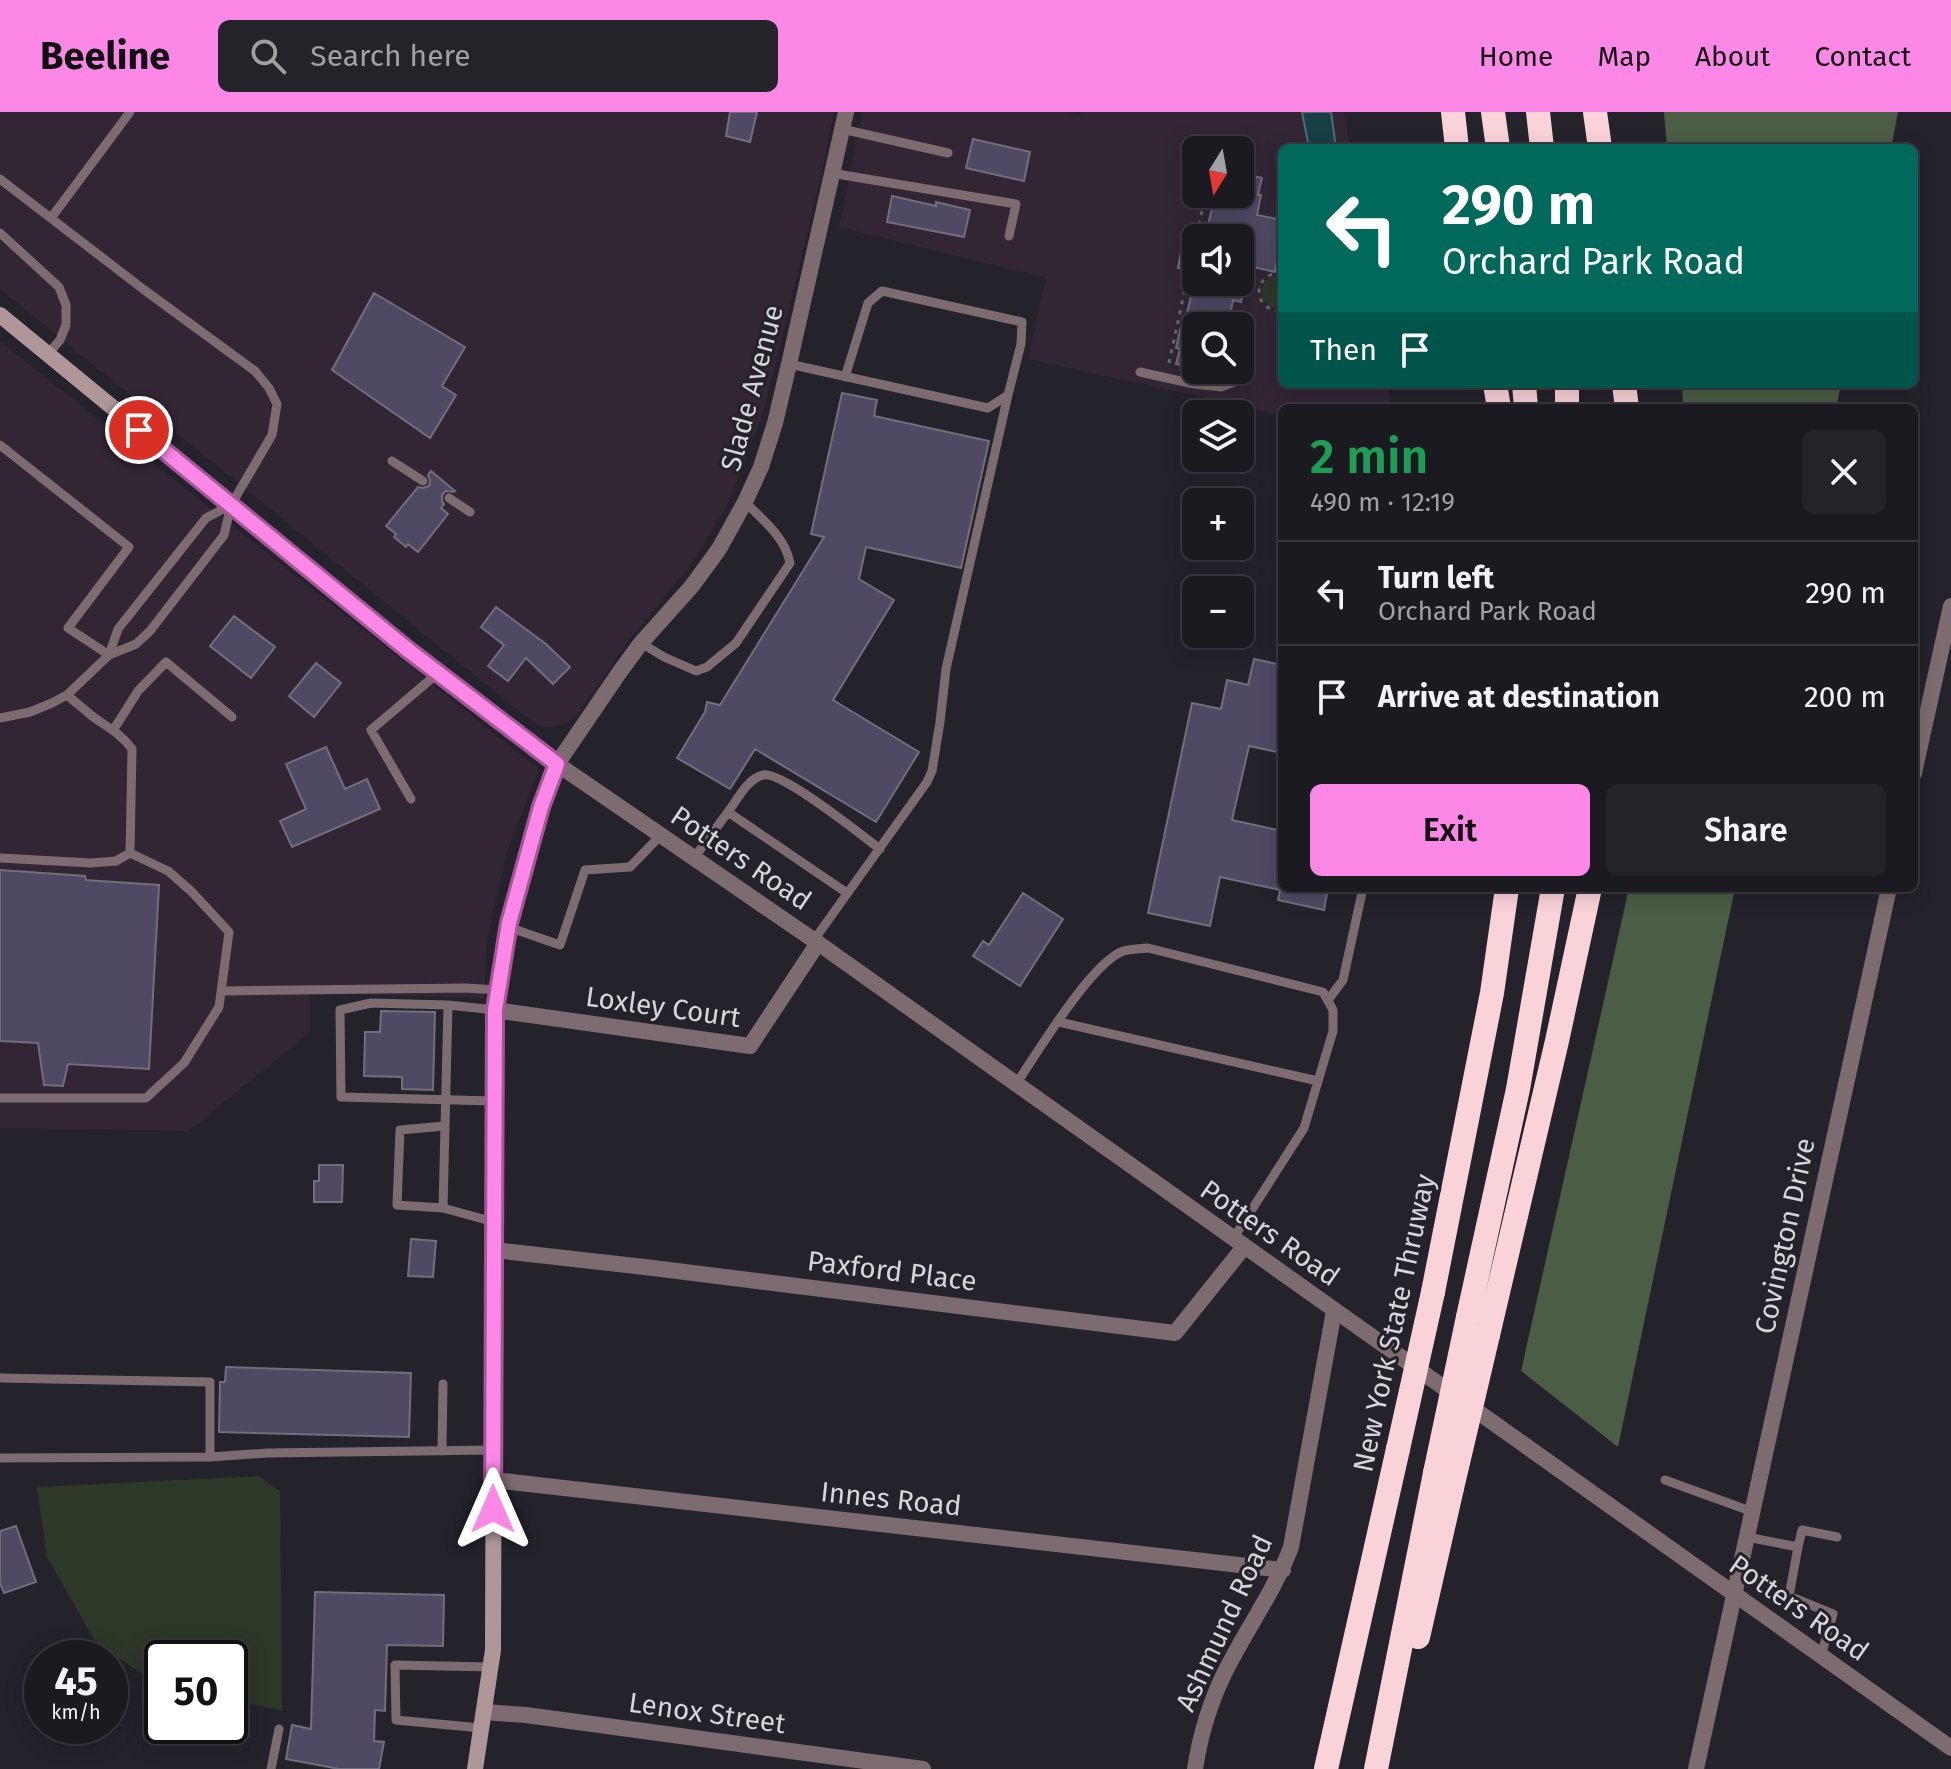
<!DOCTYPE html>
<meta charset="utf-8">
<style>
:root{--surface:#1b1a20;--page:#242329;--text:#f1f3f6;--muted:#a0a1a5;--line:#39383e;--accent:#fb87e6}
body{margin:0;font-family:"Fira Sans",sans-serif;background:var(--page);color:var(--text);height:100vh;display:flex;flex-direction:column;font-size:30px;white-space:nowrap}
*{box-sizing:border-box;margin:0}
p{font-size:26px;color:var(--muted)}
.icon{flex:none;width:44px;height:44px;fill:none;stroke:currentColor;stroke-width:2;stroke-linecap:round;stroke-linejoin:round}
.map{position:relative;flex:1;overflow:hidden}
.details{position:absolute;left:1278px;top:292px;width:640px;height:488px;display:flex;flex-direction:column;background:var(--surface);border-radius:12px;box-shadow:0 4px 20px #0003,0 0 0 2px var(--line)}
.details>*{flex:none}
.top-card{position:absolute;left:1278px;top:32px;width:640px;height:244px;border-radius:12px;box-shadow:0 4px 20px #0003,0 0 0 2px var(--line);background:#00695c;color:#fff;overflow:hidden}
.needle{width:52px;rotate:191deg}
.fabs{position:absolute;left:1182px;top:24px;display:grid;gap:16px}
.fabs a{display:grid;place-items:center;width:72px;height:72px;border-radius:12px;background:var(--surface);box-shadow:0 4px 20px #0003,0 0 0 2px var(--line);font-size:40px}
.speed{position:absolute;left:24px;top:1528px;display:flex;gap:16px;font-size:40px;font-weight:700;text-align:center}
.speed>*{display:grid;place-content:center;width:104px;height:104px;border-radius:50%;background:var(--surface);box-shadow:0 4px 20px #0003,0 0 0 2px var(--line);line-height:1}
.speed small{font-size:20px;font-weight:400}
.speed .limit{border:4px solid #111;border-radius:12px;background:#fff;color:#111}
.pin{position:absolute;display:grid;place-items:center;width:68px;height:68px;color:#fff;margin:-34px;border:4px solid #fff;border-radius:50%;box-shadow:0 2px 8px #0007}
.me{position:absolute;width:88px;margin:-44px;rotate:0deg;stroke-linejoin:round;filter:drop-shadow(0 0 6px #0008)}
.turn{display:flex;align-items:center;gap:28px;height:168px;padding:0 32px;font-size:36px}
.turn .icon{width:104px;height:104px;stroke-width:2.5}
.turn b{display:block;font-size:56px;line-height:68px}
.then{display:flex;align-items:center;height:76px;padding:0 32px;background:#0003;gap:16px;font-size:30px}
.round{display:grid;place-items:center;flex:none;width:84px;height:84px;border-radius:12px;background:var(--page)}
.head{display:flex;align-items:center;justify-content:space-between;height:136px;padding:0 32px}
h1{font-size:48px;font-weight:600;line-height:60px;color:#1e9e55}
.button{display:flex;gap:16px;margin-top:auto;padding:16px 32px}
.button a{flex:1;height:92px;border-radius:12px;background:var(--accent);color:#111;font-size:32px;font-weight:600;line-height:92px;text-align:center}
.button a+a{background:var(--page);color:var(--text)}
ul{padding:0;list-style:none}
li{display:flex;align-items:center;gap:24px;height:104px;padding:0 32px;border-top:2px solid var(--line)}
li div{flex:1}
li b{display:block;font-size:30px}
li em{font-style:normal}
header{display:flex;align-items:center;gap:48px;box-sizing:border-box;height:112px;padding:0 40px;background:var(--accent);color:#111}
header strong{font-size:38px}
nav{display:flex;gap:44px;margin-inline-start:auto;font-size:28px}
.search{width:560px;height:72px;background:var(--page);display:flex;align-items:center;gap:20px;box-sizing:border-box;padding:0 28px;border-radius:12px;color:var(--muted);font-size:30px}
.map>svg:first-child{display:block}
</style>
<header>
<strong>Beeline</strong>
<div class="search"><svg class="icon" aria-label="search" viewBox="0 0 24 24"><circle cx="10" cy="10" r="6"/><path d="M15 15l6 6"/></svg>Search here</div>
<nav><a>Home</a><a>Map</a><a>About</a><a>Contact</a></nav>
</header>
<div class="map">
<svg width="1951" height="1657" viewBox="0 0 1951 1657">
<rect width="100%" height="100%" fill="#24222b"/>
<path fill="#322634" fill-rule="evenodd" d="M 0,0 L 834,0 L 821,65 L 764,298 L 727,394 L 689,455 L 630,527 L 579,600 L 567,611 L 551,615 L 538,614 L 506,589 L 0,177 Z
M 863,0 L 1065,0 L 1081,4 L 1082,0 L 1344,0 L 1350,36 L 1282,36 L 1282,272 L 1388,272 L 1392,296 L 1282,296 L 1282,303 L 1028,247 L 1046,166 L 839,115 ZM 1196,38 L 1240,38 L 1240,82 L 1196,82 ZM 1196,126 L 1240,126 L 1240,170 L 1196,170 ZM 1196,214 L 1240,214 L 1240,258 L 1196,258 Z
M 0,229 L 539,657 L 508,737 L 487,826 L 484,886 L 310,881 L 310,920 L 189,1019 L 0,1016 Z"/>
<path fill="#2e3829" d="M 1276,163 L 1282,164 L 1282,197 C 1265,197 1256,184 1266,169 Z
M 259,1364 L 280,1379 L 282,1599 L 230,1587 L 230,1546 L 162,1546 L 162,1572 L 156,1571 L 96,1531 L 47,1445 L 37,1375 Z"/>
<path fill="#4b5d44" d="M 1664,0 L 1898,0 L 1891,36 L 1667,36 Z
M 1682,272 L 1841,272 L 1836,296 L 1683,296 Z
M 1629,776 L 1735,776 L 1618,1335 L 1521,1259 Z"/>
<path fill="#173f45" stroke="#506c72" stroke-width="2" d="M 1302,0 L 1331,0 L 1336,36 L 1309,36 Z"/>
<path fill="#4f4964" stroke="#716f79" stroke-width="2" d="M 730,0 L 757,0 L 750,30 L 726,24 Z
M 973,27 L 1030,40 L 1024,69 L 966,56 Z
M 1240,61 L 1262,66 L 1258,83 L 1261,83 L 1257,103 L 1282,108 L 1282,143 L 1278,142 L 1275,160 L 1240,152 L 1240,126 L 1205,126 L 1212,96 L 1207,95 L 1210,82 L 1240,82 Z
M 892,84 L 936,94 L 936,90 L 970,98 L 964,125 L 887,110 Z
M 1181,140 L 1196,143 L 1196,160 L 1178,156 Z
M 1194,170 L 1246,170 L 1241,190 L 1233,188 L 1228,214 L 1196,214 L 1196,256 L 1176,252 L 1180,237 L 1176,236 L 1181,214 L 1184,215 Z
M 374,181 L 465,235 L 442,274 L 456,283 L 430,326 L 332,258 Z
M 842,281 L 877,288 L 874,304 L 989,329 L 961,456 L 866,435 L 859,467 L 894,488 L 833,588 L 919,640 L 876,710 L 755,637 L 730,677 L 677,646 L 705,600 L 707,590 L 720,593 L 824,425 L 811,422 Z
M 431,359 L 455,379 L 454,380 L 446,379 L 442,383 L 442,389 L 444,392 L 441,396 L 448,402 L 418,440 L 408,432 L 406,435 L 394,425 L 396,422 L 386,414 L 418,375 L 423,376 L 429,374 L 430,369 L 428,363 Z
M 496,495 L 546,532 L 570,555 L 553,572 L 526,546 L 508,569 L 488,554 L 504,533 L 481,515 Z
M 234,504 L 275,535 L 251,566 L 210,534 Z
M 1254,547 L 1282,553 L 1282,641 L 1249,634 L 1232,708 L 1282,719 L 1282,776 L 1328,776 L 1324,798 L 1278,788 L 1280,778 L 1220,765 L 1210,814 L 1148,801 L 1192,591 L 1221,597 L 1227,568 L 1248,573 Z
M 316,551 L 341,571 L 314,605 L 289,584 Z
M 326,635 L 345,677 L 367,667 L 380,697 L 292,735 L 280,709 L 306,697 L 286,652 Z
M 0,758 L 85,764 L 86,768 L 159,773 L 149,957 L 68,952 L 63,974 L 44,973 L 38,931 L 0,929 Z
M 1023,781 L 1063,807 L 1020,874 L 973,844 L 983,829 L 989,833 Z
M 381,899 L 435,900 L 433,978 L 402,977 L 402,965 L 364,964 L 365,920 L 380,920 Z
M 319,1053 L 343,1053 L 342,1090 L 314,1090 L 314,1069 L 319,1069 Z
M 411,1127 L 436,1129 L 433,1165 L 408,1164 Z
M 226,1255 L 411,1261 L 409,1325 L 219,1320 L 220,1270 L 225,1270 Z
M 16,1414 L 36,1470 L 4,1481 L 0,1471 L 0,1419 Z
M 315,1480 L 444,1483 L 443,1534 L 387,1533 L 385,1599 L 375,1598 L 374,1629 L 384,1630 L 379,1657 L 339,1657 L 286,1647 L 292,1613 L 311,1617 Z"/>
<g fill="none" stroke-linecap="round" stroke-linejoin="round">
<path stroke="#69676f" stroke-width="3" stroke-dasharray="4 6" stroke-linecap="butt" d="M 1242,57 L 1244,33
M 1192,142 L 1206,82
M 1278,161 L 1281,143
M 1282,161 C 1252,160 1251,199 1282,199
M 1241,175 L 1244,172 L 1260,175
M 1169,251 L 1189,158"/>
<path stroke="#7c6c6f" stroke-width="9" d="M 842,17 L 948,41
M 831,61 L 1016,92 L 1009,124
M 0,67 L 143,177 L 255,259 L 269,276 L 277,292 L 272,323 L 231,393 L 224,423 L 150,519 L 136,532 L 109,543 L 67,583 L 52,591 L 30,600 L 0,606
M 51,106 L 130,0
M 0,121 L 59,175 L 66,193 L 66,213 L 60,228 L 48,242
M 789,252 L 988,296 L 1008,283 L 1021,232 L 1022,210 L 882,179 L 868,191 L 845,265
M 1140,260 L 1194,272 L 1221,275 L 1239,268 L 1244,243
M 0,333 L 129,435 L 68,516 L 109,543
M 392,349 L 423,369
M 449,386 L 470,400
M 641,531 L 664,545 L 696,559 L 707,555 L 736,531 L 790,451 C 785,425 763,408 745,390
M 109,543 L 118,517 L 206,406 L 231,393
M 114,617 L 138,579 L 166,550 L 232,605
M 411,687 L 371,618 L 438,561
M 728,700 C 737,688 748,666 763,663 C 782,659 860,722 880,737
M 0,746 L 91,751 L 116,749 L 130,741
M 694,746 L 728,700 L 847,781
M 508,815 L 560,833 L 585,758 L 630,755 L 661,723
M 814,828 L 927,670 L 932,659 L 940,610 L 946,557 L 1008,283
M 221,879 L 466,876 L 498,878
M 1328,888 L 1343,868 L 1363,776
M 1059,910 L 1318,969
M 1016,972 C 1038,940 1090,852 1123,839 C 1130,837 1140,837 1148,836 L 1323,880 L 1333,898 L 1333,919 L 1304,1016 L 1233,1127
M 0,986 L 146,986 L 184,951 L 219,895 L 229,820 L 191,779 L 168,759 L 130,741 L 132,637 C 121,622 107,615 92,604 C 84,597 75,590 67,583
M 494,989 L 341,985 L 340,898 L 371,891 L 448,893 L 495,898
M 445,1014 L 400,1018 L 397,1093 L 443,1096 L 494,1110
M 443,1096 L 448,893
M 0,1266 L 210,1270 L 210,1345
M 442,1339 L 443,1272
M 0,1346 L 210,1345 L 268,1341 L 493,1338
M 1665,1368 L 1753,1400
M 1747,1425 L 1798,1435 L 1789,1484 L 1833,1502 L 1821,1544
M 1798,1435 L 1802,1418 L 1837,1425
M 481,1616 L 396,1608 L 395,1553 L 491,1555
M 271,1657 L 279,1617"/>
<path stroke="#7c6c6f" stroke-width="16" d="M 1914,661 L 1951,494
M 495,898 L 750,934 L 818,831
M 494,1138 L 653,1156 L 1175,1221 L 1244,1135
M 494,1368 L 1283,1458
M 484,1600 L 526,1603 L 923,1657
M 1195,1657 C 1200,1624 1209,1593 1224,1562 C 1245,1519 1274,1480 1291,1435 L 1334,1199
M 1696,1657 L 1889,776"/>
<path stroke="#7c6c6f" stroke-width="16" d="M 846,0 L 789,252 L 775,311 L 761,355 L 745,390 L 719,437 L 692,474 L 641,531 L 619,561 L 557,652 L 818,831 L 1951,1636"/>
<path stroke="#af9699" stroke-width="16" d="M 0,203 L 408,538 L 557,652 L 541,695 L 509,811 L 495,898 L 493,1538 L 475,1657"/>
<path stroke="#fad3d9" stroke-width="24" d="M 1453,0 L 1457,36
M 1493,0 L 1498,36
M 1538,0 L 1542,36
M 1595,0 L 1600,36
M 1495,272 L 1499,296
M 1524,272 L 1526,296
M 1567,272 L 1567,296
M 1624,272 L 1627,296
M 1433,1180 L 1492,881 L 1507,776
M 1468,1205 L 1518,977 L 1553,776
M 1488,1223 L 1557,929 L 1590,776
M 1418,1525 L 1452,1376
M 1326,1657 L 1398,1337
M 1376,1657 L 1435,1361"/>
<path stroke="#fad3d9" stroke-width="24" d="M 1398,1337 L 1433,1180
M 1435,1361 L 1468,1205
M 1452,1376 L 1488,1223"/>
</g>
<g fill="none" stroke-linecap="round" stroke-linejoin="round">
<defs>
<path id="route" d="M 139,318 L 408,538 L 557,652 L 541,695 L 509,811 L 495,898 L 493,1397"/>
</defs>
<use href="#route" stroke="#a35896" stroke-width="20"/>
<use href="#route" stroke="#fb87e6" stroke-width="14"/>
</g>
<g text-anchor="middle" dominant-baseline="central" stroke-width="6" stroke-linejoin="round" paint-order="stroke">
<g font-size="28" fill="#d6d5da" stroke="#24222b">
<text transform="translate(752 276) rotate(-75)">Slade Avenue</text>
<text transform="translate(741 746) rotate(34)">Potters Road</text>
<text transform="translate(663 895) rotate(8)">Loxley Court</text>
<text transform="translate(1270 1121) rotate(35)">Potters Road</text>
<text transform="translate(1785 1124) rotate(-78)">Covington Drive</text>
<text transform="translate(892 1159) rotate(7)">Paxford Place</text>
<text transform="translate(1394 1211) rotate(-78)">New York State Thruway</text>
<text transform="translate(891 1387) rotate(6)">Innes Road</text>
<text transform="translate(1799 1496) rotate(35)">Potters Road</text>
<text transform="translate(1224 1511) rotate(-65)">Ashmund Road</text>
<text transform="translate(707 1601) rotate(8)">Lenox Street</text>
</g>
</g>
</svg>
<div class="fabs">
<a><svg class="needle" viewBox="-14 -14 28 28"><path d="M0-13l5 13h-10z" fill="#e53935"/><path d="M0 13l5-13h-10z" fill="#a0a1a5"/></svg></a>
<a><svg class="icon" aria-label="sound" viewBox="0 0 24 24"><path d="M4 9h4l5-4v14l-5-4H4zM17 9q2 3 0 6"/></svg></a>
<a><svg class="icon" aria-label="search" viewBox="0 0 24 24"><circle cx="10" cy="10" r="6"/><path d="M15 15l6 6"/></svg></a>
<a><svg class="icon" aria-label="layers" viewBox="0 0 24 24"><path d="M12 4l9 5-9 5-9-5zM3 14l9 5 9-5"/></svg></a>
<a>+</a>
<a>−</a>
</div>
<div class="speed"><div>45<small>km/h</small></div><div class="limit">50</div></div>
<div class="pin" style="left:139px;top:318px;background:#d93025"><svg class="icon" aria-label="arrive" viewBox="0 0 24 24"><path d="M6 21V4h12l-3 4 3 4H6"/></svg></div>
<svg class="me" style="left:493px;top:1397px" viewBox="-20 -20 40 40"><path d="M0-17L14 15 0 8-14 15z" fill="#fb87e6" stroke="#fff" stroke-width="4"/></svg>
<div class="top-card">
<div class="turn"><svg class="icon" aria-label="left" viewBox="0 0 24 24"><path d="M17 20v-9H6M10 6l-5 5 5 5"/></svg><div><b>290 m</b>Orchard Park Road</div></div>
<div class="then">Then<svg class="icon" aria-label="arrive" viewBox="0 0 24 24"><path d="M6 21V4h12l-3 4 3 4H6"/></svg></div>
</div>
<section class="details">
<div class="head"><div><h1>2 min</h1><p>490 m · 12:19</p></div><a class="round"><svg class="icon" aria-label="close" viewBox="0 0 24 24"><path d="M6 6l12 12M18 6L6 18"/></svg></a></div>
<ul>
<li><svg class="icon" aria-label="left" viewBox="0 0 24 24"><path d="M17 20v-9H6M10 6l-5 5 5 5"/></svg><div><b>Turn left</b><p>Orchard Park Road</p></div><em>290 m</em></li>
<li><svg class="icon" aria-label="arrive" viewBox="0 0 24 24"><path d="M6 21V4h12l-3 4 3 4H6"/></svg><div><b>Arrive at destination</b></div><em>200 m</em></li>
</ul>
<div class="button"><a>Exit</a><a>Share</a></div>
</section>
</div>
